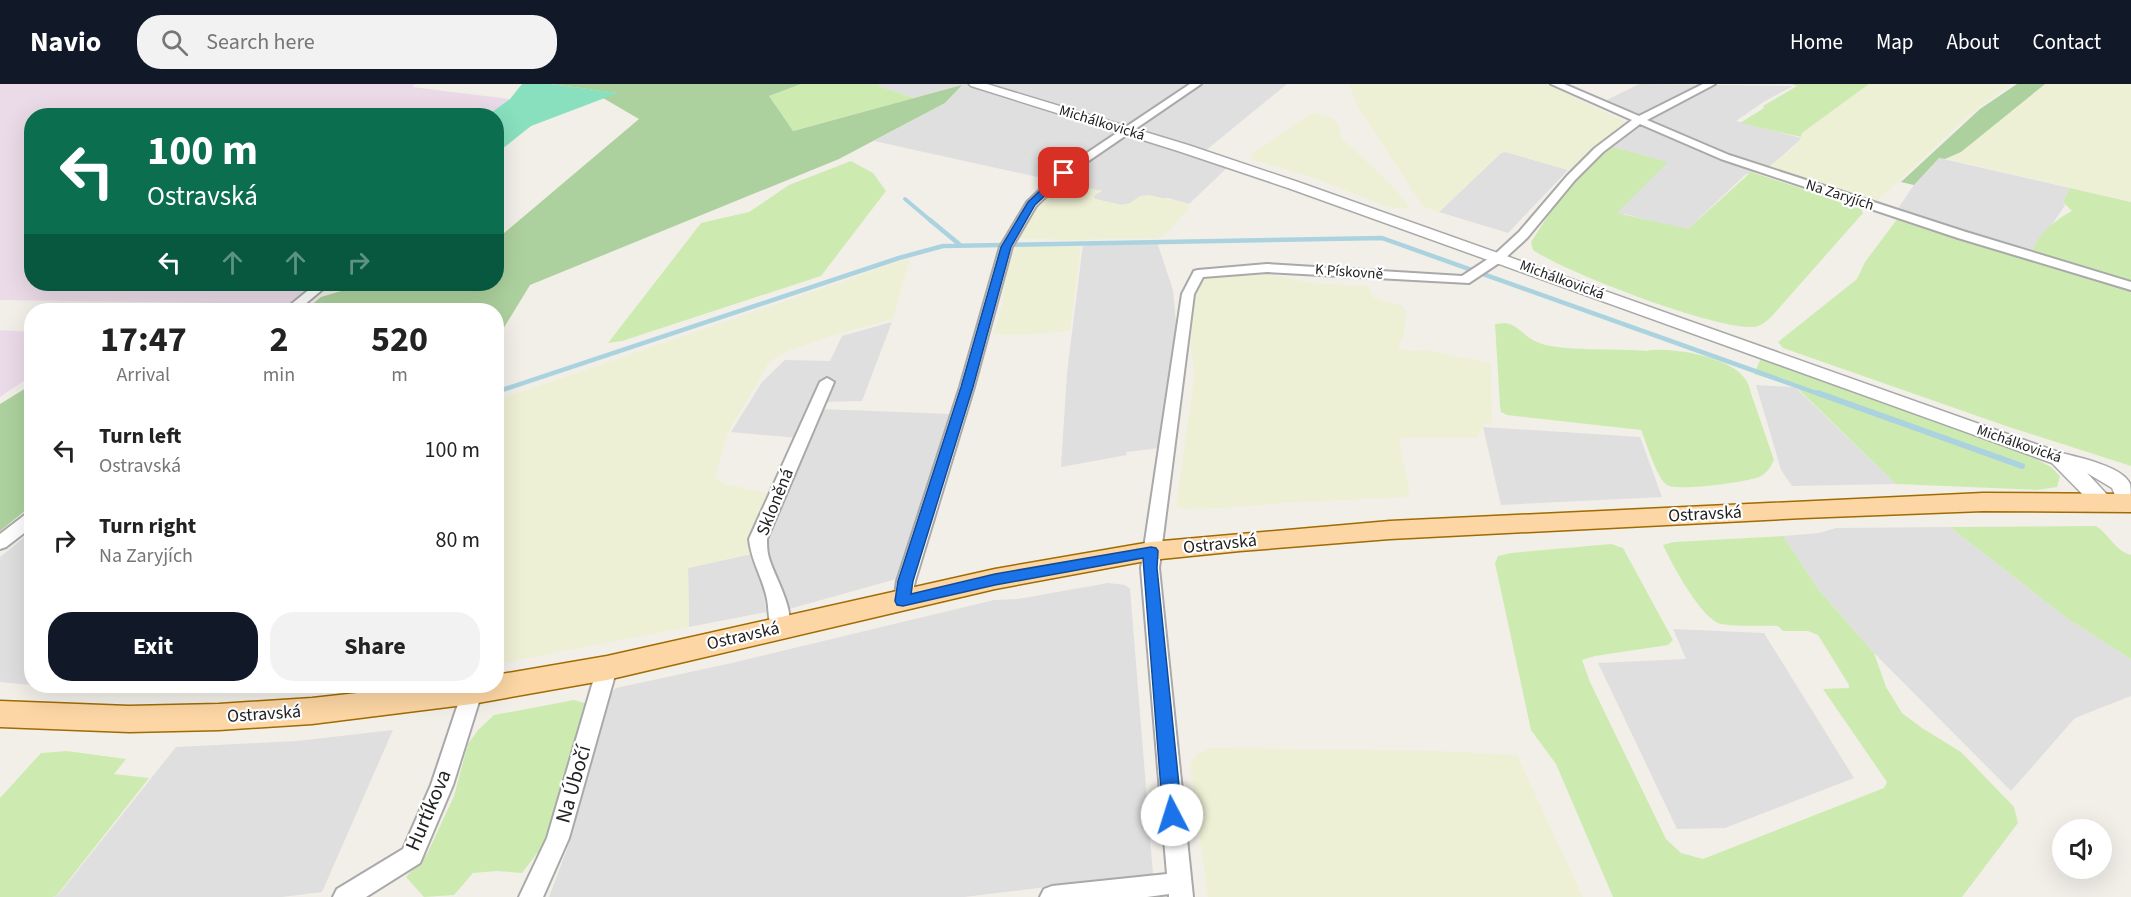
<!DOCTYPE html>
<meta charset="utf-8">
<style>
:root{--surface:#fff;--page:#f2f2f2;--text:#222;--muted:#767676;--accent:#111827}
body{margin:0;font-family:"Source Sans 3",sans-serif;background:var(--page);color:var(--text);height:100vh;display:flex;flex-direction:column;font-size:22px;white-space:nowrap}
*{box-sizing:border-box;margin:0}
p{font-size:20px;color:var(--muted)}
.icon{flex:none;width:33px;height:33px;fill:none;stroke:currentColor;stroke-width:2;stroke-linecap:round;stroke-linejoin:round}
.map{position:relative;flex:1;overflow:hidden}
.side{position:absolute;left:24px;top:219px;width:480px;height:390px;display:flex;flex-direction:column;background:var(--surface);border-radius:24px;box-shadow:0 6px 24px #0002}
.side>*{flex:none}
.top-card{position:absolute;left:24px;top:24px;width:480px;height:183px;border-radius:24px;box-shadow:0 6px 24px #0002;background:#0b6e4f;color:#fff;overflow:hidden}
.controls{position:absolute;left:2052px;top:735px;display:grid;gap:12px}
.controls a{display:grid;place-items:center;width:60px;height:60px;border-radius:50%;background:var(--surface);box-shadow:0 6px 24px #0002;font-size:30px}
.pin{position:absolute;display:grid;place-items:center;width:51px;height:51px;color:#fff;margin:-26px;border-radius:12px;box-shadow:0 3px 9px #0006}
.me{position:absolute;width:66px;margin:-33px;rotate:355deg;stroke-linejoin:round;filter:drop-shadow(0 0 4px #0008)}
.turn{display:flex;align-items:center;gap:21px;height:126px;padding:0 24px;font-size:27px}
.turn .icon{width:78px;height:78px;stroke-width:2.5}
.turn b{display:block;font-size:42px;line-height:51px}
.lanes{display:flex;align-items:center;height:57px;padding:0 24px;background:#0003;justify-content:center;gap:30px;direction:ltr}
.lanes .off{opacity:.35}
.eta{display:flex;justify-content:space-evenly;align-items:center;height:102px;text-align:center}
.eta b{font-size:36px;font-weight:700;line-height:42px}
.button{display:flex;gap:12px;margin-top:auto;padding:12px 24px}
.button a{flex:1;height:69px;border-radius:24px;background:var(--accent);color:#fff;font-size:24px;font-weight:700;line-height:69px;text-align:center}
.button a+a{background:var(--page);color:var(--text)}
ul{padding:0;list-style:none}
li{display:flex;align-items:center;gap:18px;height:90px;padding:0 24px}
li div{flex:1}
li b{display:block;font-size:22px}
li em{font-style:normal}
header{display:flex;align-items:center;gap:36px;box-sizing:border-box;height:84px;padding:0 30px;background:var(--accent);color:#fff}
header strong{font-size:28px}
nav{display:flex;gap:33px;margin-inline-start:auto;font-size:21px}
.search{width:420px;height:54px;background:var(--page);display:flex;align-items:center;gap:15px;box-sizing:border-box;padding:0 21px;border-radius:24px;color:var(--muted);font-size:22px}
.map>svg:first-child{display:block}
</style>
<header>
<strong>Navio</strong>
<div class="search"><svg class="icon" aria-label="search" viewBox="0 0 24 24"><circle cx="10" cy="10" r="6"/><path d="M15 15l6 6"/></svg>Search here</div>
<nav><a>Home</a><a>Map</a><a>About</a><a>Contact</a></nav>
</header>
<div class="map">
<svg width="2131" height="813" viewBox="0 0 2131 813">
<rect width="100%" height="100%" fill="#f2efe9"/>
<path fill="#e0dfdf" d="M 881,0 L 1287,0 L 1199,72 L 1229,82 L 1189,120 L 1168,114 L 1122,121 L 1095,115 L 1093,112 L 1101,107 L 874,57 L 945,19 L 960,2 L 915,14 L 877,2 Z
M 1639,0 L 1793,2 L 1765,17 L 1736,37 L 1801,54 L 1800,56 L 1765,87 L 1746,90 L 1688,145 L 1681,145 L 1625,130 L 1614,132 L 1609,62 L 1646,38 L 1603,18 Z
M 1506,68 L 1568,86 L 1508,149 L 1439,128 L 1501,69 Z
M 1939,74 L 2070,104 L 2063,118 L 2065,121 L 2033,169 L 1897,126 L 1914,101 Z
M 1157,158 L 1173,206 L 1177,250 L 1159,364 L 1126,368 L 1127,371 L 1061,383 L 1067,289 L 1083,160 Z
M 892,238 L 862,317 L 824,318 L 835,295 L 823,294 L 799,354 L 731,348 L 762,298 L 785,276 L 830,277 L 842,252 Z
M 1756,301 L 1795,303 L 1896,400 L 1792,402 L 1781,386 Z
M 821,325 L 950,330 L 900,494 L 789,525 L 765,456 Z
M 1483,343 L 1640,353 L 1662,413 L 1501,421 Z
M 1950,443 L 2068,535 L 2131,575 L 2131,612 L 2075,634 L 2011,707 L 1874,569 L 1818,505 L 1783,452 L 1819,449 L 1836,444 Z
M 31,448 L 31,601 L 0,598 L 0,473 Z
M 751,470 L 762,496 L 766,528 L 689,543 L 688,484 Z
M 1108,499 L 1125,501 L 1130,505 L 1153,790 L 964,813 L 549,813 L 570,757 L 610,610 L 616,604 L 732,579 L 994,516 L 1018,515 Z
M 1673,545 L 1764,549 L 1854,694 L 1725,744 L 1677,745 L 1598,579 L 1686,575 Z
M 393,646 L 322,808 L 282,813 L 53,813 L 59,810 L 176,663 L 297,657 Z"/>
<path fill="#ebdbe8" d="M 0,0 L 416,0 L 412,3 L 510,15 L 488,32 L 32,32 L 32,200 L 319,200 L 287,220 L 0,216 Z
M 0,246 L 32,248 L 31,292 L 0,313 Z"/>
<path fill="#eef0d5" d="M 1349,0 L 1547,0 L 1625,38 L 1573,84 L 1568,86 L 1506,68 L 1501,69 L 1439,128 L 1423,123 L 1357,21 Z
M 1869,0 L 2011,0 L 1969,31 L 1873,121 L 1846,109 L 1764,86 L 1791,66 L 1800,56 L 1802,49 Z
M 2045,0 L 2131,0 L 2131,118 L 1944,74 L 1961,68 Z
M 1312,29 L 1334,34 L 1340,44 L 1341,53 L 1392,102 L 1409,122 L 1407,125 L 1388,123 L 1314,94 L 1251,75 L 1252,70 Z
M 1060,99 L 1102,107 L 1094,112 L 1095,115 L 1112,119 L 1122,121 L 1130,119 L 1140,112 L 1149,111 L 1189,120 L 1188,126 L 1164,152 L 1159,154 L 1066,156 L 1020,154 L 1033,127 L 1046,110 Z
M 1052,161 L 1081,162 L 1070,247 L 1022,251 L 993,250 L 1003,219 L 1005,194 L 1016,163 Z
M 910,174 L 893,235 L 834,251 L 783,269 L 769,278 L 728,349 L 715,393 L 725,400 L 772,410 L 751,470 L 688,484 L 689,543 L 497,580 L 497,316 Z
M 1220,189 L 1262,189 L 1312,199 L 1368,202 L 1374,214 L 1402,222 L 1406,226 L 1404,250 L 1398,264 L 1409,267 L 1425,266 L 1491,279 L 1492,339 L 1483,341 L 1477,354 L 1401,354 L 1399,357 L 1410,410 L 1406,413 L 1283,419 L 1224,424 L 1186,425 L 1176,422 L 1195,288 L 1191,268 L 1192,202 L 1205,191 Z
M 1211,664 L 1439,667 L 1517,671 L 1583,813 L 1208,813 L 1190,681 L 1196,671 Z"/>
<path fill="#cdebb0" d="M 801,0 L 881,0 L 878,2 L 915,14 L 792,47 L 769,12 Z
M 1792,0 L 1869,0 L 1802,49 L 1801,53 L 1740,39 L 1764,24 L 1763,22 L 1797,2 Z
M 1609,62 L 1668,78 L 1617,129 L 1688,145 L 1751,88 L 1852,121 L 1861,125 L 1863,129 L 1772,232 C 1767,237 1760,243 1753,243 C 1713,245 1567,189 1533,166 L 1531,158 L 1560,113 Z
M 851,77 L 873,89 L 886,107 L 821,192 L 622,257 L 608,259 L 701,139 L 749,128 L 789,101 Z
M 2070,104 L 2131,118 L 2131,201 L 2033,169 C 2034,152 2058,134 2072,127 L 2063,118 Z
M 1898,134 L 2131,205 L 2131,382 L 2006,342 L 1783,264 L 1778,258 L 1857,195 L 1865,178 Z
M 1505,239 C 1519,241 1524,253 1537,258 C 1558,268 1619,264 1646,267 C 1670,262 1732,273 1746,296 C 1750,302 1751,311 1754,318 C 1761,337 1767,357 1774,376 C 1771,383 1766,390 1759,393 C 1747,398 1676,408 1667,401 C 1656,393 1647,360 1641,346 L 1507,331 L 1501,328 L 1500,322 L 1495,240 Z
M 1761,274 L 2025,369 L 2051,383 L 2060,392 L 2057,403 L 2037,406 L 1896,400 L 1796,303 L 1754,290 Z
M 2096,442 C 2110,451 2114,466 2131,471 L 2131,575 L 2068,535 L 1950,443 Z
M 1783,452 L 1818,505 L 1874,569 L 1886,603 L 1902,629 L 1922,644 L 1961,668 L 2014,723 L 2018,739 L 1962,813 L 1613,813 L 1556,680 L 1531,646 L 1495,479 L 1498,472 L 1511,469 L 1611,460 L 1623,464 L 1673,556 L 1668,561 L 1595,572 L 1582,576 L 1590,598 L 1666,755 L 1681,769 L 1703,775 L 1884,704 L 1887,698 L 1823,605 L 1849,604 L 1849,601 L 1818,551 L 1808,547 L 1783,547 L 1778,542 C 1760,541 1739,543 1721,540 C 1701,535 1672,480 1663,461 L 1674,458 Z
M 574,616 L 591,621 L 551,751 L 522,789 L 497,787 L 473,789 L 454,811 L 424,813 L 406,793 L 427,770 L 454,712 L 468,660 L 478,646 L 494,631 Z
M 67,667 L 126,675 L 114,690 L 149,694 L 58,810 L 53,813 L 0,813 L 0,714 L 41,669 Z"/>
<path fill="#add19e" d="M 551,0 L 801,0 L 769,12 L 793,47 L 962,1 L 945,19 L 839,75 L 530,201 L 497,255 L 496,226 L 305,226 L 321,213 L 365,200 L 496,200 L 497,155 L 639,35 L 603,14 L 616,9 Z
M 2017,0 L 2045,0 L 1961,68 L 1945,75 L 1939,74 L 1914,101 L 1901,98 L 1980,25 Z
M 31,301 L 31,422 L 0,447 L 0,320 Z"/>
<path fill="#88e0be" d="M 522,0 L 551,0 L 618,9 L 531,42 L 497,69 L 496,32 L 488,31 L 510,15 Z"/>
<g fill="none" stroke-linecap="round" stroke-linejoin="round">
<path stroke="#aad3df" stroke-width="4" d="M 905,115 L 931,137"/>
<path stroke="#aad3df" stroke-width="4.5" d="M 930,136 L 959,160
M 496,308 L 899,174 L 943,162 L 1382,154 L 1822,311"/>
<path stroke="#aad3df" stroke-width="6" d="M 1818,309 L 2022,382"/>
<defs>
<path id="minor" d="M 1190,0 L 1201,0 L 1068,91 L 1036,122 L 1012,163 L 974,303 L 915,497 L 910,522 L 903,523 L 896,522 L 894,517 L 897,497 L 960,303 L 1000,163 L 1027,118 L 1060,87 Z
M 1551,0 L 1564,0 L 1639,32 L 1703,0 L 1715,0 L 1647,36 L 1729,71 L 1966,148 L 2131,198 L 2131,206 L 1958,154 L 1721,75 L 1640,40 L 1603,68 L 1575,96 L 1527,154 L 1502,177 L 1469,199 L 1267,188 L 1203,193 L 1194,210 L 1159,484 L 1193,813 L 1169,813 L 1169,810 L 1147,813 L 1040,813 L 1044,805 L 1052,802 L 1167,790 L 1141,484 L 1182,210 L 1194,187 L 1198,186 L 1267,180 L 1462,192 L 1494,171 L 1519,148 L 1567,92 L 1595,64 L 1632,36 Z
M 316,200 L 329,200 L 298,226 L 284,226 Z
M 827,294 L 834,298 L 767,455 C 767,460 767,465 768,470 C 772,490 798,528 787,548 L 780,550 L 773,548 C 768,538 769,526 767,515 C 763,494 751,477 749,455 L 820,298 Z
M 32,429 L 32,443 L 6,463 L 0,465 L 0,450 L 26,430 Z
M 607,577 L 614,579 L 617,584 L 569,754 L 543,813 L 519,813 L 547,754 L 597,584 L 600,579 Z
M 476,602 L 482,608 L 453,701 L 420,779 L 366,813 L 333,813 L 337,805 L 403,765 L 431,701 L 462,608 L 465,603 Z"/>
<path id="tertiary" d="M 969,0 L 987,0 L 1188,61 L 1298,98 L 2061,369 C 2078,373 2124,383 2130,400 C 2131,406 2131,417 2131,424 L 2120,423 L 2112,404 L 2087,389 L 2114,418 L 2111,423 L 2103,425 L 2095,423 L 2052,379 L 1288,104 L 1178,67 L 971,2 Z"/>
<path id="primary" d="M 1983,409 L 2131,410 L 2131,428 L 1983,427 L 1803,434 L 1390,455 L 1240,467 L 1151,476 L 995,505 L 607,596 L 472,620 L 312,640 L 219,646 L 129,648 L 0,643 L 0,617 L 129,622 L 219,620 L 312,614 L 421,602 L 496,602 L 496,591 L 607,572 L 995,485 L 1151,458 L 1390,437 Z"/>
</defs>
<use href="#minor" stroke="#a9a9a9" stroke-width="4"/>
<use href="#tertiary" stroke="#a9a9a9" stroke-width="3"/>
<use href="#primary" stroke="#a06b00" stroke-width="3"/>
<use href="#minor" fill="#fff" fill-rule="evenodd"/>
<use href="#tertiary" fill="#fff" fill-rule="evenodd"/>
<use href="#primary" fill="#fcd6a4" fill-rule="evenodd"/>
</g>
<path fill="#1a73e8" stroke="#114b97" stroke-width="1.5" d="M 1061,87 L 1069,89 L 1035,121 L 1011,163 L 973,303 L 913,497 L 911,510 L 995,490 L 1151,463 L 1156,464 L 1158,467 L 1157,484 L 1182,731 L 1179,737 L 1172,739 L 1166,737 L 1163,731 L 1143,474 L 995,501 L 903,522 L 897,521 L 895,517 L 898,497 L 961,303 L 1001,163 L 1028,118 Z"/>
<g text-anchor="middle" dominant-baseline="central" stroke-width="4.5" stroke-linejoin="round" paint-order="stroke">
<g font-size="15" fill="#222" stroke="#fff">
<text transform="translate(1102 39) rotate(17)">Michálkovická</text>
<text transform="translate(1840 111) rotate(18)">Na Zaryjích</text>
<text transform="translate(1349 188) rotate(4)">K Pískovně</text>
<text transform="translate(1562 196) rotate(20)">Michálkovická</text>
<text transform="translate(2019 360) rotate(19)">Michálkovická</text>
</g>
<g font-size="18" fill="#222" stroke="#fff">
<text transform="translate(775 418) rotate(-68)">Skloněná</text>
<text transform="translate(1705 430) rotate(-3)">Ostravská</text>
<text transform="translate(1220 460) rotate(-6)">Ostravská</text>
<text transform="translate(743 552) rotate(-13)">Ostravská</text>
<text transform="translate(264 630) rotate(-4)">Ostravská</text>
</g>
<g font-size="21" fill="#222" stroke="#fff">
<text transform="translate(573 700) rotate(-74)">Na Úbočí</text>
<text transform="translate(428 726) rotate(-67)">Hurtíkova</text>
</g>
</g>
</svg>
<div class="controls">
<a><svg class="icon" aria-label="sound" viewBox="0 0 24 24"><path d="M4 9h4l5-4v14l-5-4H4zM17 9q2 3 0 6"/></svg></a>
</div>
<div class="pin" style="left:1064px;top:89px;background:#d93025"><svg class="icon" aria-label="arrive" viewBox="0 0 24 24"><path d="M6 21V4h12l-3 4 3 4H6"/></svg></div>
<svg class="me" style="left:1172px;top:731px" viewBox="-20 -20 40 40"><circle r="19" fill="#fff"/><path d="M0-13L10 11 0 6-10 11z" fill="#1a73e8"/></svg>
<div class="top-card">
<div class="turn"><svg class="icon" aria-label="left" viewBox="0 0 24 24"><path d="M17 20v-9H6M10 6l-5 5 5 5"/></svg><div><b>100 m</b>Ostravská</div></div>
<div class="lanes"><svg class="icon" aria-label="left" viewBox="0 0 24 24"><path d="M17 20v-9H6M10 6l-5 5 5 5"/></svg><svg class="icon off" aria-label="ahead" viewBox="0 0 24 24"><path d="M12 20V5M6 11l6-6 6 6"/></svg><svg class="icon off" aria-label="ahead" viewBox="0 0 24 24"><path d="M12 20V5M6 11l6-6 6 6"/></svg><svg class="icon off" aria-label="right" viewBox="0 0 24 24"><path d="M7 20v-9h11M14 6l5 5-5 5"/></svg></div>
</div>
<section class="side">
<div class="eta">
<div><b>17:47</b><p>Arrival</p></div>
<div><b>2</b><p>min</p></div>
<div><b>520</b><p>m</p></div>
</div>
<ul>
<li><svg class="icon" aria-label="left" viewBox="0 0 24 24"><path d="M17 20v-9H6M10 6l-5 5 5 5"/></svg><div><b>Turn left</b><p>Ostravská</p></div><em>100 m</em></li>
<li><svg class="icon" aria-label="right" viewBox="0 0 24 24"><path d="M7 20v-9h11M14 6l5 5-5 5"/></svg><div><b>Turn right</b><p>Na Zaryjích</p></div><em>80 m</em></li>
</ul>
<div class="button"><a>Exit</a><a>Share</a></div>
</section>
</div>
